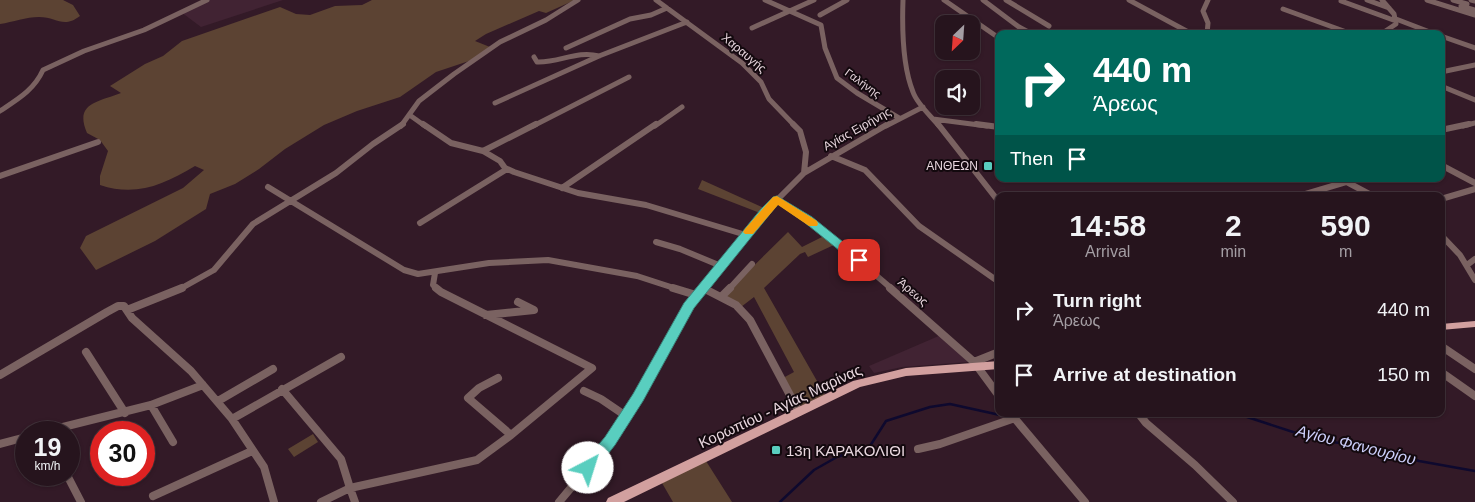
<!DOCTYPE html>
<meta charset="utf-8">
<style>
:root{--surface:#26141d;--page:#32212a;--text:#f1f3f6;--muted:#a49ea4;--line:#42333b}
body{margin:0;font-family:Arial,sans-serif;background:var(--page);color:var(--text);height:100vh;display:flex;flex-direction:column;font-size:19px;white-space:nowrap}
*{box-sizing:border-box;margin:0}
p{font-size:16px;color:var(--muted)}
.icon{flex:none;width:28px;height:28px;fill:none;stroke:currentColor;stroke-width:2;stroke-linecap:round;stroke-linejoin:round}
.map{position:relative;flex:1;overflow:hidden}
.sheet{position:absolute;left:995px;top:192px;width:450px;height:225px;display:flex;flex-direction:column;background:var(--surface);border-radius:10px;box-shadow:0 1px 4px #0004,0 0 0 1px var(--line)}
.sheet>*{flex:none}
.guide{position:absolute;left:995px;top:30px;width:450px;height:152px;border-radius:10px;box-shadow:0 1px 4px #0004,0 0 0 1px var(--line);background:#00695c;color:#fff;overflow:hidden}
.needle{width:32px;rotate:205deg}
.tools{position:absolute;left:935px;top:15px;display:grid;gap:10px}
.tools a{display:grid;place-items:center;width:45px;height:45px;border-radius:10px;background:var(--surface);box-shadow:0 1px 4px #0004,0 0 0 1px var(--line);font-size:25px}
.speed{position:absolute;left:15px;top:421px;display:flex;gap:10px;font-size:25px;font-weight:700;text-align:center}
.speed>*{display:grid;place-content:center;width:65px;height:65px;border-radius:50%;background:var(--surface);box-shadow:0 1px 4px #0004,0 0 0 1px var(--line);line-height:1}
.speed small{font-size:12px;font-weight:400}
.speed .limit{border:8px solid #d22;background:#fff;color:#111}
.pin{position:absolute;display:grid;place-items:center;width:42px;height:42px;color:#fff;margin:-21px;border-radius:10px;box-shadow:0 2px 8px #0006}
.me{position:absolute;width:55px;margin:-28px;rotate:40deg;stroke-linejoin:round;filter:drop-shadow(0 0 4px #0008)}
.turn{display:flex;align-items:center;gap:18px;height:105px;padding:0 15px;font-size:22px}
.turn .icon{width:65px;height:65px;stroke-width:2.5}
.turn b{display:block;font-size:35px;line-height:42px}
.then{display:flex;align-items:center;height:48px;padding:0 15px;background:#0003;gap:10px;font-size:19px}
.eta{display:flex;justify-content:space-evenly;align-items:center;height:85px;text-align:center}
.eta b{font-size:30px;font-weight:700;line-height:35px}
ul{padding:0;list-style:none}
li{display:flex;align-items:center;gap:15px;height:65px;padding:0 15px}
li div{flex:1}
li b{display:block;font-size:19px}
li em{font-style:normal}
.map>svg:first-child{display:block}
</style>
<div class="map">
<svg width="1475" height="502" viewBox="0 0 1475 502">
<rect width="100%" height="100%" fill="#331a27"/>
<path fill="#412333" d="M 209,0 L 283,0 L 201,27 L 181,12 Z
M 941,335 L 968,362 L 902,367 L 874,373 L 869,366 Z"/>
<path fill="#5c4333" d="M 0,0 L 63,0 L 73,5 L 80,16 C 63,29 57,17 39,17 C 26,17 13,22 0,24 Z
M 372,0 L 575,0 L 546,13 L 539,11 L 486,34 L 475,41 L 490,47 L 472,60 L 436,72 L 400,97 L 357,111 L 324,125 L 285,149 L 259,169 L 235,184 L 210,194 L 206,209 L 155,241 L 96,270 L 80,248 L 86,236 L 183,188 L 204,170 L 195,166 C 163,185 136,197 100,185 L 100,176 L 108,151 L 100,140 L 87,133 C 74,103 98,102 121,93 L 110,86 L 145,64 L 163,56 L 182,41 L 280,7 L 296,14 L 310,15 L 335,6 L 362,5 Z
M 702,180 L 764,208 L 760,213 L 698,189 Z
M 788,232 L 802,247 L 826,235 L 836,244 L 808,257 L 805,252 L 800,254 L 764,288 L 825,395 L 803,405 L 799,406 L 783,378 L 794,372 L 754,297 L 741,307 L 723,296 Z
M 313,434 L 318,442 L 294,457 L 288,449 Z
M 706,461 L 732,502 L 673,502 L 662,483 Z"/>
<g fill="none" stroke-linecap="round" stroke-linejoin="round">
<path stroke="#0e092e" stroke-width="2.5" d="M 1238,414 L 1296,433 L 1332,442 L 1381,448 L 1419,461 L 1475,471
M 1016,417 L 1044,414
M 780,502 L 814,470 L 837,457 L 870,446 L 886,421 L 930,407 L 950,404 L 1009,417"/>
<path stroke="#7a6261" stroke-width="5" d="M 656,0 L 742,63 L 761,82 L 769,99 L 795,126
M 765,0 L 821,25 L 825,48 L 837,78 L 857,93 L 899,118
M 903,0 C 902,28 902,65 913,92 C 917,104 931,116 939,126
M 944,0 L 999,38
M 983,0 L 1019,27 L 1032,34
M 1006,0 L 1049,26
M 1129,0 L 1192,34
M 1367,0 L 1389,8
M 1427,0 L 1475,15
M 1453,0 L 1467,4
M 1471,0 L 1475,1
M 1341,1 L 1396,21
M 1461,6 L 1475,10
M 1283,9 L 1352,34
M 820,15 L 847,0
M 1396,19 L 1435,34
M 752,28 L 814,0
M 1207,34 L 1208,23 L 1203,11 L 1208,0
M 1381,34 L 1396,24 L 1394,14 L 1382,0
M 1441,36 L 1475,48
M 566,48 L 630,19 L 651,15 L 667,8
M 534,57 L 537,62 C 559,63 577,50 599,56
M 1441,72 L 1475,65
M 1441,86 L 1475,100
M 495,103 L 599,56 L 687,22
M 0,111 C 18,99 34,90 43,70 L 84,51 L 144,30 L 207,0
M 411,116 L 425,126
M 933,119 L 987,126
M 401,126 L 419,101 L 454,74 L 500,42 L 546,20 L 578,0
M 533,126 L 629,77
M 655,126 L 682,107
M 886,126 L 923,107
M 1463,126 L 1475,123"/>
<path stroke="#7a6261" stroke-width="6" d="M 423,124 L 451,143 L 483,151 L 500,161 L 505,168 L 514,172 L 578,193 L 646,205 L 746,235
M 938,124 L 999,202
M 976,124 L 999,127
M 1441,130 L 1469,124
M 483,151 L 536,124
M 831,156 L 865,170 L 919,226 L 999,282
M 1441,165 L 1475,183
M 804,173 L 888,124
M 0,176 L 98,142
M 1343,180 L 1373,196
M 268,187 L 404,270 L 418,274 L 489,263 L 548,260 L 637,276 L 677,289
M 562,188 L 656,124
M 1299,196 L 1346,182
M 777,199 C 817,226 855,257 892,289
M 1441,199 L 1475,189
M 420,223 L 507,169
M 1441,235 L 1460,255 L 1475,280
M 656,242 L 680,249 L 721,266
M 1467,265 L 1475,259
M 435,273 L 433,285 L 437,289
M 703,288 L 705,289
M 180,289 L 214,270 L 253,224 L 336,173 L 373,144 L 403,124
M 703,289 L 765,212 L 804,173 L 806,152 L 800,131 L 793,124
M 729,289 L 752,264"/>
<path stroke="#7a6261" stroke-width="8" d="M 673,288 L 696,295
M 703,288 L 736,305 L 750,320 L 799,412
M 890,288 L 974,362 L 999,396
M 721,297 L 730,288
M 127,310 L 182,288
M 486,315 L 534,310 L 518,302
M 1441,346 L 1475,369
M 86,352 L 125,413
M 974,362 L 999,352
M 1441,372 L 1475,396
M 0,375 L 107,312 L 118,306 L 124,306 L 132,318 L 191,371 L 232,419 L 264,467 L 274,502
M 498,378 L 479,388 L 468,398 L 511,435
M 282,389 L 341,459 L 350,488 L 477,460 L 511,435 L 592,368 L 441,292 L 436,288
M 584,391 L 601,399 L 626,416
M 218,401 L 273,369
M 151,405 L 173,442
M 1011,414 L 1085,502
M 1139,414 L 1146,423 L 1195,465 L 1233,502
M 232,419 L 341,357
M 43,432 L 151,405 L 203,385
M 0,444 L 26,437
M 918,449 L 940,444 L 1015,418
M 67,475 L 81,502
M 153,496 L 252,451
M 321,502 L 350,488 L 355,502
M 559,502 C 587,469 615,436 637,399 C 660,362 677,321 704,288"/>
<path fill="#d2a09f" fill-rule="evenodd" d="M 1475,321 L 1475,327 L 1441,330 L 1441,324 Z
M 999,361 L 999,369 L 906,376 L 860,387 L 624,502 L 606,502 L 608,498 L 853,381 L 906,368 Z"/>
</g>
<path fill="#59cebf" stroke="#3a867c" d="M 777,196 L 812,217 L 863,258 L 865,260 L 863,263 L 855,263 L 804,222 L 778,204 L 694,308 L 643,401 L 615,445 L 594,472 L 588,474 L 583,472 L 581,468 L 583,463 L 605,437 L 633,394 L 684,303 L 761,209 L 773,197 Z"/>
<path fill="#f59e0b" d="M 777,196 L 817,221 L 818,224 L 817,226 L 809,226 L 778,205 L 753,234 L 745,234 L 743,232 L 745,229 L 773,197 Z"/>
<g fill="#59cebf" stroke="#13090e" stroke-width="2">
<rect x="983" y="161" width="10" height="10" rx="2.5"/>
<rect x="771" y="445" width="10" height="10" rx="2.5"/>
</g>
<g text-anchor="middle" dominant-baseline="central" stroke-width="4" stroke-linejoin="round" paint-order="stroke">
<g font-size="11" fill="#e9d7df" stroke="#13090e">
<text transform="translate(863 83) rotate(36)">Γαλήνης</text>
</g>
<g font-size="12" fill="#e9d7df" stroke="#13090e">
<text transform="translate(744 53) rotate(40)">Χαραυγής</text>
<text transform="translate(857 129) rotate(-29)">Αγίας Ειρήνης</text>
<text transform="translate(913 292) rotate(41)">Άρεως</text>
</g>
<g font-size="12" fill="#e9d7df" stroke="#13090e" text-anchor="end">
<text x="978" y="166">ΑΝΘΕΩΝ</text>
</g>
<g font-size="15" fill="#e9d7df" stroke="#13090e">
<text transform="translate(780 406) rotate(-25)">Κορωπίου - Αγίας Μαρίνας</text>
</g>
<g font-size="15" fill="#e9d7df" stroke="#13090e" text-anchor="start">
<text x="786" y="450">13η ΚΑΡΑΚΟΛΙΘΙ</text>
</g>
<g font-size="16" font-style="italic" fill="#cdcffb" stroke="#13090e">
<text transform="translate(1356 445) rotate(14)">Αγίου Φανουρίου</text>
</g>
</g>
</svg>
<div class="tools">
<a><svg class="needle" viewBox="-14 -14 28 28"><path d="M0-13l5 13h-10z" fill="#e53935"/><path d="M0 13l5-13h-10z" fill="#a49ea4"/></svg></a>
<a><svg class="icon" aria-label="sound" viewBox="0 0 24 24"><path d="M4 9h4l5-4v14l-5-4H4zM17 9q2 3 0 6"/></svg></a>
</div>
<div class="speed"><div>19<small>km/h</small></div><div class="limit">30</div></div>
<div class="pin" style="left:859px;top:260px;background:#d93025"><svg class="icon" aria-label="arrive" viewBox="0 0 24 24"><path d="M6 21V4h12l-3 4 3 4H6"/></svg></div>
<svg class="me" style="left:588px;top:468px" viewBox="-20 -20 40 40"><circle r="19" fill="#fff"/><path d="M0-13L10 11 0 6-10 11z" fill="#59cebf"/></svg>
<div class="guide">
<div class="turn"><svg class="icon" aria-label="right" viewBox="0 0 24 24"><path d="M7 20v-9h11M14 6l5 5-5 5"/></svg><div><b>440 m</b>Άρεως</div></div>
<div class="then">Then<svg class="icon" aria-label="arrive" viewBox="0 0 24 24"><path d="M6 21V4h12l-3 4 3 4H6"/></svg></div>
</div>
<section class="sheet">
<div class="eta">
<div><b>14:58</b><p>Arrival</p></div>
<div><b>2</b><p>min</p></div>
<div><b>590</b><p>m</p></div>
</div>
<ul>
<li><svg class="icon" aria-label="right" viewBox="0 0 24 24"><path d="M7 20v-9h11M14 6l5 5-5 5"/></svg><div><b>Turn right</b><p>Άρεως</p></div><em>440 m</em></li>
<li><svg class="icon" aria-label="arrive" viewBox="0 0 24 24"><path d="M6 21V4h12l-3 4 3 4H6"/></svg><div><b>Arrive at destination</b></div><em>150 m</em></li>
</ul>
</section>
</div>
